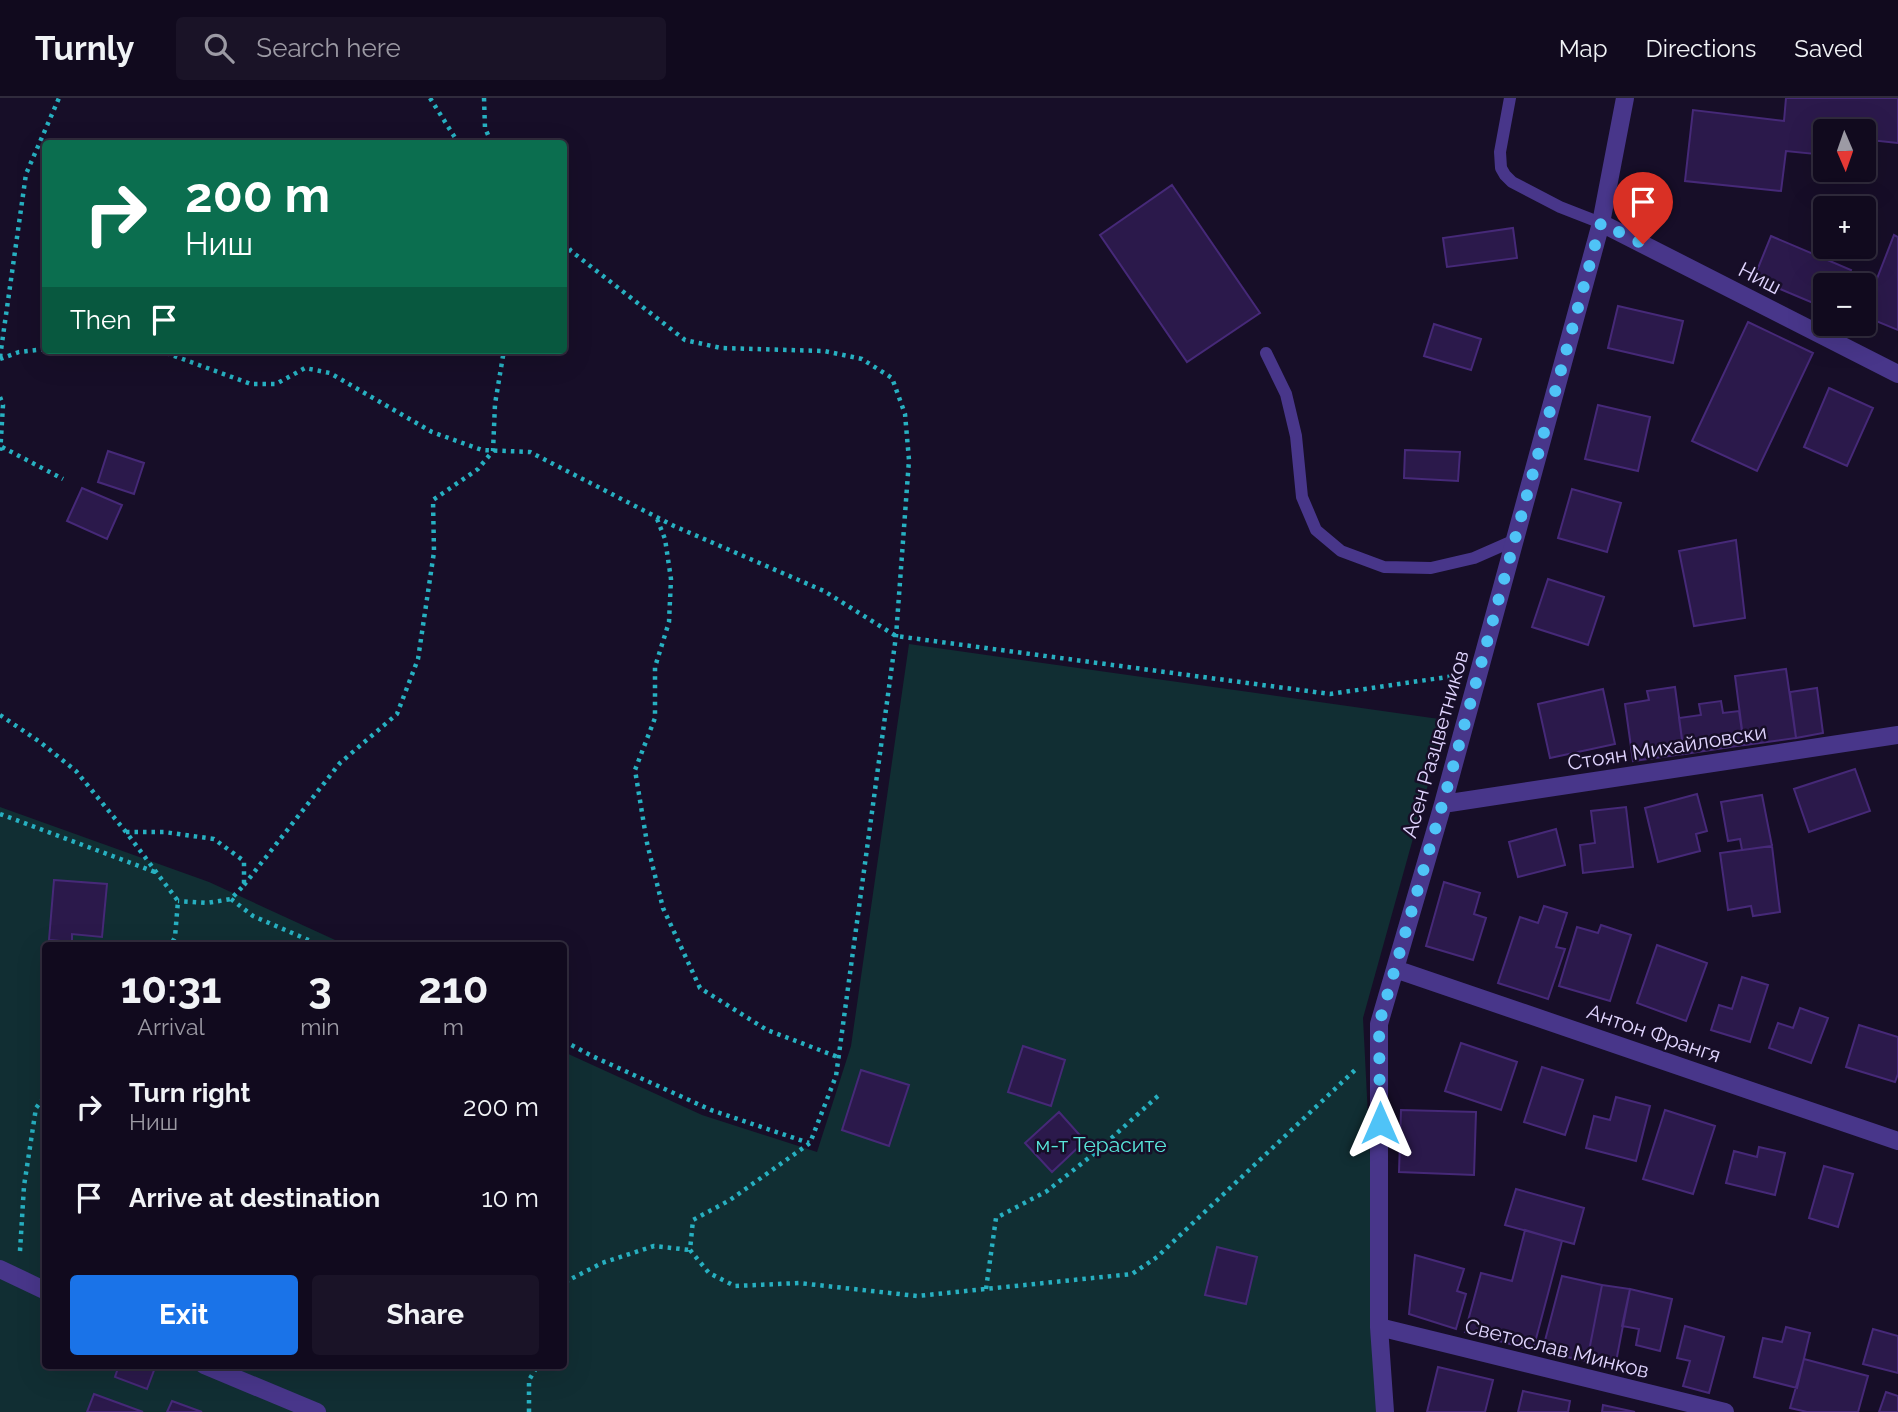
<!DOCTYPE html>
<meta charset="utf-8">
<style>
:root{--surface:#110a1e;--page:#1a1327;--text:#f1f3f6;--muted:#9c9aa4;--line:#302b3c;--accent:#1a73e8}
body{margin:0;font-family:Raleway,sans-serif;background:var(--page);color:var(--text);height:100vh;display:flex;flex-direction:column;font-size:26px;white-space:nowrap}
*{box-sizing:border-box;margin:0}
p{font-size:23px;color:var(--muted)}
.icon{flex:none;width:38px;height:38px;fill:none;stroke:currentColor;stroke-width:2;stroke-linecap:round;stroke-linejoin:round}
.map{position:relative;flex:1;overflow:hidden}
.details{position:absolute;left:42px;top:844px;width:525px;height:427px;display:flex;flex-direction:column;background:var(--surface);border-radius:7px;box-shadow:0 7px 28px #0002,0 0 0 2px var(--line)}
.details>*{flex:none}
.top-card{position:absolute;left:42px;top:42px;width:525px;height:214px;border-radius:7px;box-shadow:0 7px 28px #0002,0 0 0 2px var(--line);background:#0b6e4f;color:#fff;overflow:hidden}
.needle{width:46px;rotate:178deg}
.fabs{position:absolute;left:1813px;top:21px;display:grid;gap:14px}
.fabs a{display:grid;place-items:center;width:63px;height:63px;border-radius:7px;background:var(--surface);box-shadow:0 7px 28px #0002,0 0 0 2px var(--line);font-size:35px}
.pin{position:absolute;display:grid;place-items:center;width:60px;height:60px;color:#fff;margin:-72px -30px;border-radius:50% 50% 50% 0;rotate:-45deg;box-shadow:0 0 7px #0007}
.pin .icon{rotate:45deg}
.me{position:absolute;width:77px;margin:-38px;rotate:0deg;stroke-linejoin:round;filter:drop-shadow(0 0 5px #0008)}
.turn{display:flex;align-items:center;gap:24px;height:147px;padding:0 28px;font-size:32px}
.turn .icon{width:91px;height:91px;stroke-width:2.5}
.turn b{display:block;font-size:49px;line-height:60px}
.then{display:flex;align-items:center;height:66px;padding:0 28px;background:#0003;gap:14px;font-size:26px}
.eta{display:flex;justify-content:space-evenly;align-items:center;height:119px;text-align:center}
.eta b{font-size:42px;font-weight:700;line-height:49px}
.primary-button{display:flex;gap:14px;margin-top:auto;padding:14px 28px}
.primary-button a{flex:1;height:80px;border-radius:7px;background:var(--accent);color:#fff;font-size:28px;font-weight:700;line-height:80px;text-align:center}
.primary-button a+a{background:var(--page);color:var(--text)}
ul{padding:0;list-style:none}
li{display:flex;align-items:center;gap:21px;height:91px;padding:0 28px}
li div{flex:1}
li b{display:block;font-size:26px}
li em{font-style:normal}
header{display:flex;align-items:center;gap:42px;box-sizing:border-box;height:98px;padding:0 35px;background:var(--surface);border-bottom:2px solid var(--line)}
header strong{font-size:33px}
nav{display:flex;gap:38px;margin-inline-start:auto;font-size:24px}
.search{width:490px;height:63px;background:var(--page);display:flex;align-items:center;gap:18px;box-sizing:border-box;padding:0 24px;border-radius:7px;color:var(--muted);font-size:26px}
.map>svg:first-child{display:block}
</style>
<header>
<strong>Turnly</strong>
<div class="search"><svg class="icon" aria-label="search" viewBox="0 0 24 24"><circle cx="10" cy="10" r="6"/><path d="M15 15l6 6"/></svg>Search here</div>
<nav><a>Map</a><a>Directions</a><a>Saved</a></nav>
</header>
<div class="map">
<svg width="1898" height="1314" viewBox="0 0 1898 1314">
<rect width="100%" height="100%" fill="#170e28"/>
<path fill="#112e33" d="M 909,546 L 1446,622 L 1363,920 L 1383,1314 L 0,1314 L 0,709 L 209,784 L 346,847 L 46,847 L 46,1267 L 564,1267 L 564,954 L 702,1017 L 817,1054 L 851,948 Z"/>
<path fill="#2b194b" stroke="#462978" stroke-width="2" d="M 1786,0 L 1898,0 L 1898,45 L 1870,42 L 1868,62 L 1864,61 L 1864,33 L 1825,33 L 1825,57 L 1786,53 L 1781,93 L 1685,83 L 1693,12 L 1784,23 Z
M 1172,87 L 1260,215 L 1187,264 L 1100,137 Z
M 1513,130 L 1517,160 L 1447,169 L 1443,140 Z
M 1894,137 L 1898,139 L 1898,232 L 1864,218 L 1864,214 Z
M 1771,138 L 1851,172 L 1845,187 L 1825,187 L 1825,210 L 1754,180 Z
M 1618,208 L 1683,223 L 1673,265 L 1608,250 Z
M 1748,224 L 1813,255 L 1757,373 L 1692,343 Z
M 1434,226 L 1481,241 L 1471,272 L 1424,258 Z
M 1829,290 L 1873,310 L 1847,368 L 1804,349 Z
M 1598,307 L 1650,319 L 1638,373 L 1585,361 Z
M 1405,352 L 1460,354 L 1458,383 L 1404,380 Z
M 108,353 L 144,365 L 134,396 L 98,384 Z
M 82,390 L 122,407 L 107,441 L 67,423 Z
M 1572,391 L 1621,405 L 1607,454 L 1558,440 Z
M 1736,442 L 1745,520 L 1694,528 L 1679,453 Z
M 1548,481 L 1604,499 L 1588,547 L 1532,529 Z
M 1786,571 L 1796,640 L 1744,647 L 1735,578 Z
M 1675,589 L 1684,656 L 1633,663 L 1625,606 L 1649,602 L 1647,593 Z
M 1817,590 L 1823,635 L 1796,640 L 1790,594 Z
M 1603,591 L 1615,646 L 1550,660 L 1538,606 Z
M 1721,603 L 1723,615 L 1739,613 L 1744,647 L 1684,656 L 1679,620 L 1701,617 L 1699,606 Z
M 1855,671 L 1870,713 L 1809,734 L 1794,691 Z
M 1697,696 L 1707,733 L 1696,736 L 1700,753 L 1658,764 L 1645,710 Z
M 1762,697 L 1772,748 L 1742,752 L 1740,741 L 1728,743 L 1721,704 Z
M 1626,709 L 1633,769 L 1583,775 L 1580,747 L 1595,745 L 1591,713 Z
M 1556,731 L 1565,767 L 1518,779 L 1509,744 Z
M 1772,748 L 1780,814 L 1753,818 L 1751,808 L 1728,812 L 1720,755 Z
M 54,782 L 107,786 L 102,839 L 72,836 L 72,844 L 49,842 Z
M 1444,784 L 1480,795 L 1474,816 L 1486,820 L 1473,862 L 1426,848 Z
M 1544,808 L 1567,815 L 1556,849 L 1565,851 L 1548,901 L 1498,885 L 1520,819 L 1538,825 Z
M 1601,827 L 1631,837 L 1610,903 L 1559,888 L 1577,829 L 1598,835 Z
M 1657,847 L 1707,865 L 1686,923 L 1637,905 Z
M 1742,879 L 1768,887 L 1750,944 L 1711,932 L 1719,907 L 1732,911 Z
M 1800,910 L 1828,920 L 1811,965 L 1769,950 L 1778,925 L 1793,930 Z
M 1859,927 L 1898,939 L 1898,976 L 1895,984 L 1846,969 Z
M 1461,945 L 1517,964 L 1501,1012 L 1445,993 Z
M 1023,948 L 1065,962 L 1051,1008 L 1008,994 Z
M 1542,969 L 1583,982 L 1565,1037 L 1524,1024 Z
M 861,972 L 909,987 L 889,1048 L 842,1032 Z
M 1616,999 L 1650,1008 L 1636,1063 L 1586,1050 L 1594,1018 L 1610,1022 Z
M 1401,1012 L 1476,1014 L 1474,1077 L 1399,1074 Z
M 1665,1012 L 1715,1028 L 1693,1096 L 1643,1081 Z
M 1059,1014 L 1085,1043 L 1052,1074 L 1025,1045 Z
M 1759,1049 L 1785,1055 L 1775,1097 L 1726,1085 L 1734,1053 L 1757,1059 Z
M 1824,1068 L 1853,1076 L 1838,1129 L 1809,1120 Z
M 1516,1091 L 1584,1110 L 1574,1146 L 1505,1127 Z
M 1525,1132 L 1562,1143 L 1533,1252 L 1465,1234 L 1481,1175 L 1512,1183 Z
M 1217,1149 L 1257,1159 L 1246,1206 L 1205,1197 Z
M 1415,1157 L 1464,1171 L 1457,1193 L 1466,1196 L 1456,1231 L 1409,1216 Z
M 1562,1178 L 1602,1187 L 1587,1263 L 1542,1254 Z
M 1602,1187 L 1630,1191 L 1615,1269 L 1587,1263 Z
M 1630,1191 L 1672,1201 L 1660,1253 L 1636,1247 L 1639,1231 L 1622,1228 Z
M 1685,1228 L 1724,1239 L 1709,1295 L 1683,1288 L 1690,1263 L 1677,1260 Z
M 1786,1229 L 1810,1235 L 1797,1290 L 1754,1279 L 1763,1240 L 1782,1244 Z
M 1873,1231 L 1898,1238 L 1898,1275 L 1863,1266 Z
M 1804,1261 L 1868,1278 L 1858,1314 L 1807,1314 L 1790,1310 Z
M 119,1267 L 156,1267 L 147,1291 L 115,1279 Z
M 1438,1269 L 1493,1282 L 1485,1314 L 1427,1314 Z
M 1523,1293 L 1570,1303 L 1568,1314 L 1518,1314 Z
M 1886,1294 L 1898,1298 L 1898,1314 L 1879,1314 Z
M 94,1296 L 143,1314 L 87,1314 Z
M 172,1303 L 202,1314 L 167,1314 Z
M 1603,1307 L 1635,1314 L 1602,1314 Z"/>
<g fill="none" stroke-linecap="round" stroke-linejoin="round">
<path stroke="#27b0c1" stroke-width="4.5" stroke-dasharray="3.5 5" stroke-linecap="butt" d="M 430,0 L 459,46
M 484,0 L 485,30 L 492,46
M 564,144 L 571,153 L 685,242 L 721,250 L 824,253 L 862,261 L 892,280 L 905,316 L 909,362 L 896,538 L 836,978 L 810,1045 L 730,1102 L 693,1122 L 690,1152 L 709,1175 L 735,1188 L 799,1185 L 917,1198 L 1132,1176 L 1157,1159 L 1355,972
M 158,252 L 251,286 L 276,286 L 305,270 L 330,275 L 432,334 L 482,352 L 530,354 L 674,428 L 824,493 L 896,538 L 1330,596 L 1454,578
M 0,259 L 26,76 L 59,0
M 0,261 L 19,254 L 46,251
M 0,299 L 3,307 L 0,357
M 2,349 L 63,381
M 657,421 L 665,441 L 671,481 L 669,524 L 655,569 L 655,620 L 635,672 L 647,745 L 663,810 L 700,890 L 767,932 L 838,959
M 0,617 L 40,644 L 76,673 L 126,734 L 178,803 L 175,839 L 171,847
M 0,716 L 155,774
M 126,734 L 164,734 L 214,741 L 244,763 L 244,787 L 231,801 L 207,805 L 178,803
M 244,787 L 340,665 L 397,616 L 418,561 L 434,454 L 433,402 L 478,371 L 493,353 L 495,306 L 504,252
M 231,801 L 253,818 L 320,847
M 564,943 L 592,958 L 711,1012 L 809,1045
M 20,1153 L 24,1088 L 36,1010 L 46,997
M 986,1191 L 996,1120 L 1047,1093 L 1095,1055 L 1159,997
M 564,1211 L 567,1183 L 602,1165 L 654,1148 L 690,1152
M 529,1314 L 529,1282 L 538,1267"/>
<path stroke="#48368a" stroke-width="12" d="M 1510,0 L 1500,54 L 1501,70 L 1505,77 L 1512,84 L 1560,109 L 1601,125
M 1266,255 L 1286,296 L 1296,338 L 1302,399 L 1316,432 L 1341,453 L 1384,469 L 1431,470 L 1474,460 L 1515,442"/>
<path stroke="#48368a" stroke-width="18" d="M 1601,125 L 1898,276
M 1443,706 L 1898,637
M 1395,871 L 1898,1043
M 0,1171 L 46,1193
M 1379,1229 L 1725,1314
M 204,1267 L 317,1314
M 1385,1314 L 1379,1229 L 1379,926 L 1443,706 L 1601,125 L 1625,0"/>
</g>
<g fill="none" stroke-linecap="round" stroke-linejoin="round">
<path stroke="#4fc3f7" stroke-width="12" stroke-dasharray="0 21.6" d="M 1380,1025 L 1379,926 L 1450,680 L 1601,125 L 1643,146"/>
</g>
<g text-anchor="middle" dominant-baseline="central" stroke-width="5" stroke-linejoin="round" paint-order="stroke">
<g font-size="21" fill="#e1d5ff" stroke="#170e28">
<text transform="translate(1760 180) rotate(27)">Ниш</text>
<text transform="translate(1435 646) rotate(-74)">Асен Разцветников</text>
<text transform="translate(1667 649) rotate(-9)">Стоян Михайловски</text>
<text transform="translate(1654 935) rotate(19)">Антон Франгя</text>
<text transform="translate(1557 1250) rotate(14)">Светослав Минков</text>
</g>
<g font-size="21" fill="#59e8dc" stroke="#170e28">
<text x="1101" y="1046">м-т Терасите</text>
</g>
</g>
</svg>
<div class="fabs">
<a><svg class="needle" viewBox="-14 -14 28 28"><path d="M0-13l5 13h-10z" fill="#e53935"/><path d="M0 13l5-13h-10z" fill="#9c9aa4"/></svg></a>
<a>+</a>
<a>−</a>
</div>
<div class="pin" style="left:1643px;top:146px;background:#d93025"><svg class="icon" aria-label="arrive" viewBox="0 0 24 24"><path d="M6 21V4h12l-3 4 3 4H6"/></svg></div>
<svg class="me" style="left:1380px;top:1025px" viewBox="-20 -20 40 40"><path d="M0-17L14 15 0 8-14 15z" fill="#4fc3f7" stroke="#fff" stroke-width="4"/></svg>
<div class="top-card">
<div class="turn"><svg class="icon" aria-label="right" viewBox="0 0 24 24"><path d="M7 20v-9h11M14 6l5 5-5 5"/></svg><div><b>200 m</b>Ниш</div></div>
<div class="then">Then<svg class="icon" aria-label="arrive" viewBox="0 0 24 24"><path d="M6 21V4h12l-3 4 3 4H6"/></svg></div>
</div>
<section class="details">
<div class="eta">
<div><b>10:31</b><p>Arrival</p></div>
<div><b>3</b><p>min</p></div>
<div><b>210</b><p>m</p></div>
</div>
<ul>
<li><svg class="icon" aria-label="right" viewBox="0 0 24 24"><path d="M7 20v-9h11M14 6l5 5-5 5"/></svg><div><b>Turn right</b><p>Ниш</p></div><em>200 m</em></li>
<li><svg class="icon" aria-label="arrive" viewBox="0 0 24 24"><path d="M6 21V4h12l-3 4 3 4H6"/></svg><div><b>Arrive at destination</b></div><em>10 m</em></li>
</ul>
<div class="primary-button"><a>Exit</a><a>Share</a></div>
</section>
</div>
